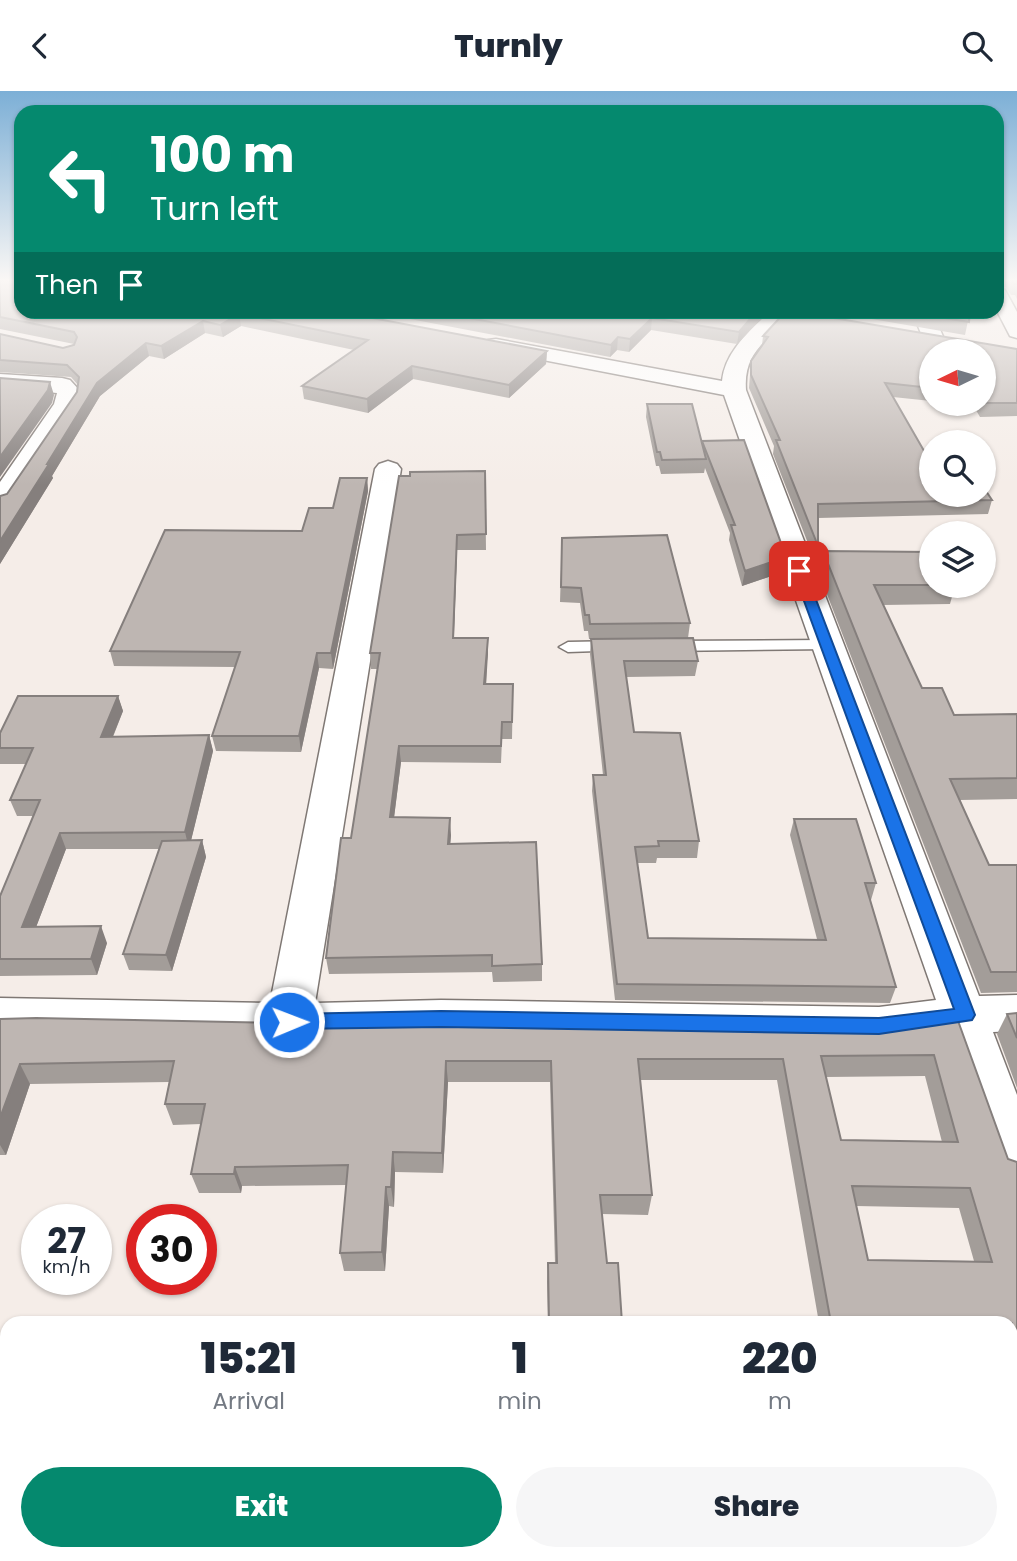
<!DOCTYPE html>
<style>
:root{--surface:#fff;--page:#f6f6f7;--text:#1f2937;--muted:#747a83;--accent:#05896e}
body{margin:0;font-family:Poppins,sans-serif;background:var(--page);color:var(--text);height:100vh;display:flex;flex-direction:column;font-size:26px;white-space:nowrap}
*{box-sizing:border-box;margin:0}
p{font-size:23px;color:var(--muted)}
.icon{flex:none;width:38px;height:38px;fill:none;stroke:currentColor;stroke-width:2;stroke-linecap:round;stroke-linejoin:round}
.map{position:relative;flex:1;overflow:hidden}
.panel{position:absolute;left:0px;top:1225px;width:1018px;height:245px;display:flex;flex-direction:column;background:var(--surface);border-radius:21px 21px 0 0;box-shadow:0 2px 5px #0004}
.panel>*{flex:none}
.top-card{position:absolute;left:14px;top:14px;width:990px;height:214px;border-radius:21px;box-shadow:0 2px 5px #0004;background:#05896e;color:#fff;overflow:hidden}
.needle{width:46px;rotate:265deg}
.tools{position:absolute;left:919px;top:248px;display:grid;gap:14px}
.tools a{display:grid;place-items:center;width:77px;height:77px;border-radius:50%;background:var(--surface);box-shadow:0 2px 5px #0004;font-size:35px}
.speed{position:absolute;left:21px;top:1113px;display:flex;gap:14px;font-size:35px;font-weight:700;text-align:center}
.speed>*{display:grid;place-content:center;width:91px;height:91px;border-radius:50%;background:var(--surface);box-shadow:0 2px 5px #0004;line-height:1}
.speed small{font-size:18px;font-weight:400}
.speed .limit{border:10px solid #d22;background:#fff;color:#111}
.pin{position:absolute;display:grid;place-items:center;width:60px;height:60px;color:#fff;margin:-30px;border-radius:14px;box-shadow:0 4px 10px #0006}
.me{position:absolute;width:77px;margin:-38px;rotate:89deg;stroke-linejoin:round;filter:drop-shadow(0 0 5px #0008)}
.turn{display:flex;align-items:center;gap:24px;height:147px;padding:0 21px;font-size:32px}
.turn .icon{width:91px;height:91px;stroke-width:2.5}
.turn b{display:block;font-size:49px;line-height:60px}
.then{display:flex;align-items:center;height:66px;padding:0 21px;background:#0003;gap:14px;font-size:26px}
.eta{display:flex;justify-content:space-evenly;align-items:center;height:119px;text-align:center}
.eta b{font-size:42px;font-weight:800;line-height:49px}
.primary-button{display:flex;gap:14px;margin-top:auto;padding:14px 21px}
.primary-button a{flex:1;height:80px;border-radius:42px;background:var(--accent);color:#fff;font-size:28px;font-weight:800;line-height:80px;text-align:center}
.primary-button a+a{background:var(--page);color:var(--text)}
header{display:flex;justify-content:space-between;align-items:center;height:91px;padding:0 21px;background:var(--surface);font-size:32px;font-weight:800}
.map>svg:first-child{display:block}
</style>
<header><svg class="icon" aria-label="back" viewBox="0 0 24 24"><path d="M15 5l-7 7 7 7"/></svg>Turnly<svg class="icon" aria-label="search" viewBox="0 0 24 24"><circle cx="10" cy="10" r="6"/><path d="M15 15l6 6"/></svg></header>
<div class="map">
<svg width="1017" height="1470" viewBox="0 0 1017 1470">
<rect width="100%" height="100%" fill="#f5ede8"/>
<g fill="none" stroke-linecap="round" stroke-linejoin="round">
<defs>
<path id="lane" d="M 825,549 L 831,550 L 834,554 L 831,558 L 666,560 L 657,555 L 666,550 Z
M 620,550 L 629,555 L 626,559 L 568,561 L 559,556 L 568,551 Z"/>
<path id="street" d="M 998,197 L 1005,199 L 1017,221 L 1017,247 L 1010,245 L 997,220 Z
M 770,220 L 787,220 L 789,223 C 769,251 743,259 746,299 L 979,905 L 1017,904 L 1017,940 L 993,941 L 1017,1004 L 1017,1094 L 999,1087 L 949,945 L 879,954 L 441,947 L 289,950 L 0,943 L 0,907 L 270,912 L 375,378 L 379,373 L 388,370 L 397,373 L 401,378 L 315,912 L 441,909 L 879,916 L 936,909 L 724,304 L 496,260 L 488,259 L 485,254 L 488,249 L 496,248 L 722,290 C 725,260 750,240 770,220 Z
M 912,220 L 932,220 L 945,250 L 942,255 L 926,255 Z
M 0,283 L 62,287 L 70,289 L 81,301 L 78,313 L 14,410 L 10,416 L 0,418 L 0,391 L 54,313 L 57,302 L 0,297 Z"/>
</defs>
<use href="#lane" stroke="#7f7874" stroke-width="3"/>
<use href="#street" stroke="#7f7874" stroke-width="3"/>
<use href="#lane" fill="#fff" fill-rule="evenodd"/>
<use href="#street" fill="#fff" fill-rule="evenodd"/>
</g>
<path fill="#a39d99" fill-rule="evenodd" d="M 0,188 L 335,220 L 547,260 L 546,273 L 509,307 L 413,288 L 368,322 L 304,308 L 302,295 L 354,259 L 241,235 L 223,246 L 205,242 L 164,268 L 149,265 L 100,305 L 52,385 L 53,387 L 0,473 L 0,405 L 7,403 L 77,301 L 78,294 L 71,286 L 0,281 L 0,243 L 63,257 L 74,253 L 0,238 Z
M 998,188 L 1017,188 L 1017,208 L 1015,204 L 1011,204 L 1006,196 L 998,196 Z
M 368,220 L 762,220 L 761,227 L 737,253 L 651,239 L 629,261 L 617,259 L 610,266 Z
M 825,220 L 970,220 L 965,244 Z
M 763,245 L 1017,258 L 1017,325 L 980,326 L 973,314 L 966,313 L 984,313 L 984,261 L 931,261 L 931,310 L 893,306 L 930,372 L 992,409 L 988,423 L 818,427 L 818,455 L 815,470 L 773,363 L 774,355 L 749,297 L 751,270 L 762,254 Z
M 647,313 L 702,351 L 783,481 L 742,495 L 729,449 L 730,442 L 705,377 L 704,382 L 661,383 L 659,375 L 656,375 L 646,326 Z
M 485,380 L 486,459 L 457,459 L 454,547 L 488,547 L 486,593 L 513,593 L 512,648 L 502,648 L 501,672 L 401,671 L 394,726 L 451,744 L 450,753 L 542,873 L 542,890 L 493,891 L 492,881 L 329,883 L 326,867 L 351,747 L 378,578 L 371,578 L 370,562 L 410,385 Z
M 367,387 L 368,400 L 333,578 L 319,577 L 301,661 L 216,660 L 212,645 L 235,576 L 114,575 L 110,560 L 302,440 L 333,417 Z
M 562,447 L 690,532 L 688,547 L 698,570 L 695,585 L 626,586 L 634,641 L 699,750 L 697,767 L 657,767 L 656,772 L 637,772 L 648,847 L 817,848 L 790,744 L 794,728 L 876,792 L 871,809 L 870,809 L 896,896 L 890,912 L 615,909 L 592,700 L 593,684 L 603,684 L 590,563 L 591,548 L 589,548 L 588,540 L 584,540 L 580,512 L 560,511 Z
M 823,460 L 931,461 L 931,495 L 955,495 L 950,513 L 883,514 L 922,597 L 954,624 L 1017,623 L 1017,708 L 960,709 L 989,774 L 1017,774 L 1017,901 L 981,902 L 818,480 Z
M 118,605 L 123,620 L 113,646 L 209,644 L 213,660 L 191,749 L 202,749 L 206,766 L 172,880 L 129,879 L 123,863 L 159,758 L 66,758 L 36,836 L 107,852 L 97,884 L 0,885 L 0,805 L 34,725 L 17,725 L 10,709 L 26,673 L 0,673 L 0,642 Z
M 1017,922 L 1017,997 L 997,943 L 1007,923 Z
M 957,927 L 1008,1068 L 1017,1071 L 1017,1295 L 1012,1295 L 1012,1232 L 819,1232 L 777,989 L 640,989 L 652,1104 L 648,1124 L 602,1123 L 607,1172 L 622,1232 L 548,1232 L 547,1191 L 548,1172 L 555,1172 L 550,991 L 448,991 L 443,1082 L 395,1081 L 394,1116 L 389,1115 L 385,1180 L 344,1180 L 340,1162 L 346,1094 L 242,1095 L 241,1102 L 199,1102 L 191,1083 L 201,1033 L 173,1034 L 165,1013 L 169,991 L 30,993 L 6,1064 L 0,1064 L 0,928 L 403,934 L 887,936 ZM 925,985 L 942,1051 L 841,1049 L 826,986 ZM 856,1115 L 959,1117 L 974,1170 L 868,1169 Z"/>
<path fill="#857f7d" d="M 757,220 L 762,220 L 761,227 L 737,253 L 739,241 Z
M 239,223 L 241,235 L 223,246 L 220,234 Z
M 652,227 L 651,239 L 629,261 L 630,248 Z
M 203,230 L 205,242 L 164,268 L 161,255 Z
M 618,246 L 617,259 L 610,266 L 611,254 Z
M 146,252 L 149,265 L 100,305 L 52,385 L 53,387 L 0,473 L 0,450 L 97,292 Z
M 547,260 L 546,273 L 509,307 L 509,294 Z
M 412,275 L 413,288 L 368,322 L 367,308 Z
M 50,291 L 54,304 L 52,312 L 0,386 L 0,366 Z
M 367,387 L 368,400 L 333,578 L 331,562 Z
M 457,444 L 457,459 L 453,563 L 453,547 Z
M 786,466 L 783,481 L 742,495 L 745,480 Z
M 488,547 L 488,563 L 485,610 L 484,593 Z
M 317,562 L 319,577 L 301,661 L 299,645 Z
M 118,605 L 123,620 L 106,662 L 101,646 Z
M 209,644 L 213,660 L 189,758 L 185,741 Z
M 399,655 L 401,671 L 392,743 L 390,726 Z
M 450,727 L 451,744 L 449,770 L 448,753 Z
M 60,742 L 66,758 L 30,852 L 22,836 Z
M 202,749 L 206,766 L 172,880 L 166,864 Z
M 101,835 L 107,852 L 97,884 L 91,868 Z
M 446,970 L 448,991 L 443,1082 L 442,1062 Z
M 20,973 L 30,993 L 6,1064 L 0,1054 L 0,1027 Z
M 393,1061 L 395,1081 L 394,1116 L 391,1096 Z
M 235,1076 L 242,1095 L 241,1102 L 234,1083 Z
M 386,1096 L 389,1115 L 385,1180 L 382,1161 Z"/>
<path fill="#beb6b2" stroke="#857f7d" stroke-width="2" fill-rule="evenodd" d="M 0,188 L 21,188 L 21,220 L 335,220 L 547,260 L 509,294 L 412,275 L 367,308 L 302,295 L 368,249 L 239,223 L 220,234 L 203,230 L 161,255 L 146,252 L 97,292 L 47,373 L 49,373 L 0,450 L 0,405 L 7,403 L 77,301 L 79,286 L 67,274 L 0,269 L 0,243 L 63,257 L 74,254 L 77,246 L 74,241 L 0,226 Z
M 1011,188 L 1017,188 L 1017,193 L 1014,193 Z
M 432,220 L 757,220 L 739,241 L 652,227 L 630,248 L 618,246 L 611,254 Z
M 786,220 L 792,220 L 1017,258 L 1017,312 L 984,312 L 984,261 L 931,261 L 931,297 L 885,292 L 931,372 L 931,404 L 984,404 L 984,397 L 992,409 L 818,413 L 818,455 L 776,349 L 780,349 L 751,284 L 751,270 L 768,246 L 763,245 Z
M 901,220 L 970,220 L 969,231 Z
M 0,287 L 50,291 L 48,299 L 0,366 Z
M 647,313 L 692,313 L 706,368 L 662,369 L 660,361 L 657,361 Z
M 744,349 L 786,466 L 745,480 L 731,434 L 735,434 L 702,350 Z
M 485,380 L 486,443 L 457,444 L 453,547 L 488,547 L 484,593 L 513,593 L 512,631 L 502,631 L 501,655 L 399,655 L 390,726 L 450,727 L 448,753 L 536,751 L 542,873 L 492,875 L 492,864 L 326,867 L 341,747 L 351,747 L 380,562 L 370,562 L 399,385 L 410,385 L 410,381 Z
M 340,387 L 367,387 L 331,562 L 317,562 L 299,645 L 212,645 L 240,561 L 110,560 L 165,439 L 302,440 L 309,417 L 333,417 Z
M 667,444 L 690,532 L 590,533 L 589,524 L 585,524 L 581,497 L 561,496 L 562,447 Z
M 823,460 L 931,461 L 931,494 L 874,494 L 922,597 L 942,597 L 954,624 L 1017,623 L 1017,687 L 950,688 L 989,774 L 1017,774 L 1017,881 L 991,881 Z
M 693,547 L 698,570 L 624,570 L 634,641 L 680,642 L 699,750 L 658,750 L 659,755 L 635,756 L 648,847 L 826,849 L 794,728 L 856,728 L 876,792 L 865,792 L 896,896 L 617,893 L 593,684 L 606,684 L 591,548 Z
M 18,605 L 118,605 L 101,646 L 209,644 L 185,741 L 60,742 L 22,836 L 101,835 L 91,868 L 0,868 L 0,805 L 40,709 L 10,709 L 33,657 L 0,657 L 0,642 Z
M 202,749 L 166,864 L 123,863 L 162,750 Z
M 1017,922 L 1017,947 L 1007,923 Z
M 36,927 L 284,932 L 402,930 L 403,934 L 590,934 L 590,931 L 887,936 L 957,927 L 1008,1068 L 1017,1071 L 1017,1278 L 1012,1278 L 1012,1232 L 831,1232 L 783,968 L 638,968 L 652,1104 L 600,1104 L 607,1172 L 618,1172 L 622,1232 L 549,1232 L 548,1172 L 557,1172 L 551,970 L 446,970 L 442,1062 L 393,1061 L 391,1096 L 386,1096 L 382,1161 L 340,1162 L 348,1074 L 235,1076 L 234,1083 L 191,1083 L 205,1013 L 165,1013 L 174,970 L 20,973 L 0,1027 L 0,928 ZM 934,964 L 958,1051 L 841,1049 L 821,965 ZM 852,1095 L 970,1097 L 992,1171 L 868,1169 Z"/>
<linearGradient id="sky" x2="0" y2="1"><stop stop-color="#7cafd6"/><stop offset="0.48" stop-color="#faf7f5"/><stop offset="1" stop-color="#faf7f5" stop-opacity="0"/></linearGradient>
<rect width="1017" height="394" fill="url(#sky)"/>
<path fill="#1a73e8" stroke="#114b97" stroke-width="2" d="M 799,477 L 805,480 L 975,924 L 972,929 L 879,943 L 441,936 L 289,938 L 283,936 L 280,931 L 283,925 L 289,923 L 441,920 L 879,927 L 954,918 L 793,480 Z"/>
</svg>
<div class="tools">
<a><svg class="needle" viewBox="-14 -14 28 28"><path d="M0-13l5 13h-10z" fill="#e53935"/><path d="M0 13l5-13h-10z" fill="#747a83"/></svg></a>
<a><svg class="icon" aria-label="search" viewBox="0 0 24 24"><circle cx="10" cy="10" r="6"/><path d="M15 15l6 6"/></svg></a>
<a><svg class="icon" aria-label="layers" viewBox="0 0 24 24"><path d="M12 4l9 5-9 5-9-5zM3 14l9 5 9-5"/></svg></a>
</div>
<div class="speed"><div>27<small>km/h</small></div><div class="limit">30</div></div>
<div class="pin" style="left:799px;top:480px;background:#d93025"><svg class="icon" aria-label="arrive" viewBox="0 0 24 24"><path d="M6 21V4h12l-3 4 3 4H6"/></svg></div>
<svg class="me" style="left:289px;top:931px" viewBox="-20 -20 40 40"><circle r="17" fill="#1a73e8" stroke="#fff" stroke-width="3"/><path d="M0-11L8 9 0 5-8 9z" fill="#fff"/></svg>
<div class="top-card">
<div class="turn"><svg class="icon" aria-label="left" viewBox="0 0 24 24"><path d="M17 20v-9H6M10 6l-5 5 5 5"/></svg><div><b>100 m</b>Turn left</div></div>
<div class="then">Then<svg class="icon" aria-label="arrive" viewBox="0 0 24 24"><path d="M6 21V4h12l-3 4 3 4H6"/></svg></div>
</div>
<section class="panel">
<div class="eta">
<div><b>15:21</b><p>Arrival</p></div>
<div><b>1</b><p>min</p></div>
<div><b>220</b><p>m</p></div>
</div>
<div class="primary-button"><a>Exit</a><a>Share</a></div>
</section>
</div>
